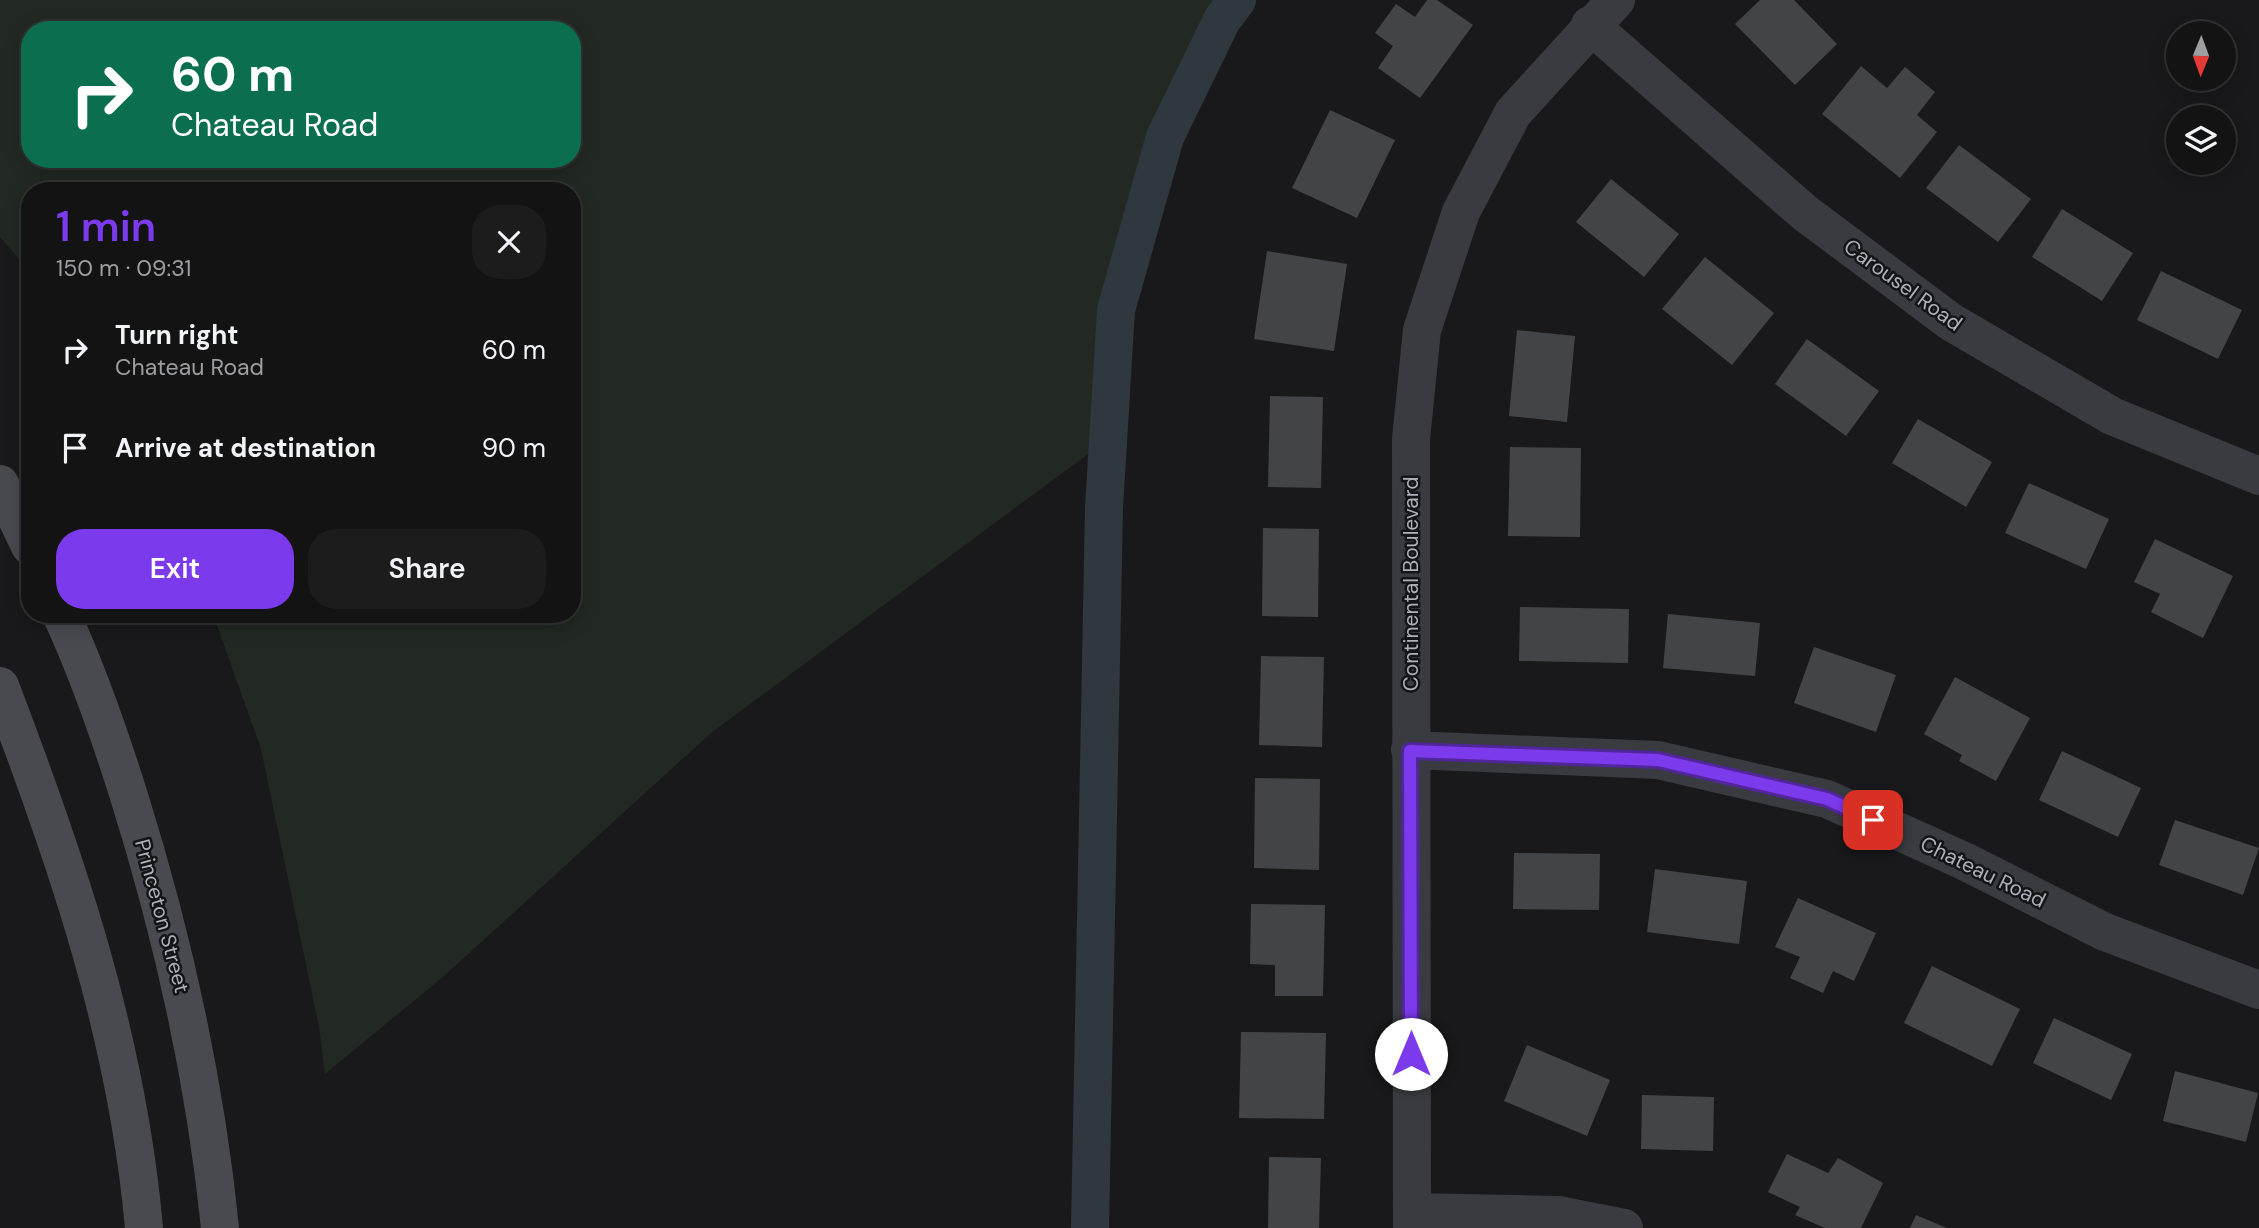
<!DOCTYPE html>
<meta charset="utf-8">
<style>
:root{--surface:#131314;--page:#1c1c1d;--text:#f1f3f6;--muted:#9d9ea0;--line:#323234;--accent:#7c3aed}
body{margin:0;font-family:"DM Sans",sans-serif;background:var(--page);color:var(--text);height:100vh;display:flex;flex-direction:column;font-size:26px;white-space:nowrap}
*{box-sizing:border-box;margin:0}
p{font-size:23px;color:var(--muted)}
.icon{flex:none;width:38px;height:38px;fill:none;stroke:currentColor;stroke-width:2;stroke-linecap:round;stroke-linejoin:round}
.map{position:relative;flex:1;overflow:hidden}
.drawer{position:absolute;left:21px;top:182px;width:560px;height:441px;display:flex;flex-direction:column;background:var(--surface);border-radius:28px;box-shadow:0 4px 18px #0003,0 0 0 2px var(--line)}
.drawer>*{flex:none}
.hud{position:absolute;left:21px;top:21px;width:560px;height:147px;border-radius:28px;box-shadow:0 4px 18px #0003,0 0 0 2px var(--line);background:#0b6e4f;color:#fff;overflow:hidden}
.needle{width:46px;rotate:181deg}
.controls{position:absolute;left:2166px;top:21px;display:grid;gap:14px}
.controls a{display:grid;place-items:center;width:70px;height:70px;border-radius:50%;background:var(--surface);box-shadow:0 4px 18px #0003,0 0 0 2px var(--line);font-size:35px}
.pin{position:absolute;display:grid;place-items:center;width:60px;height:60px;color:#fff;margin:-30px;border-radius:14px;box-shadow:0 4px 10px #0006}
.me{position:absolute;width:77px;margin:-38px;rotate:0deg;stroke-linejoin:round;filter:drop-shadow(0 0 5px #0008)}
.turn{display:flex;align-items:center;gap:24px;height:147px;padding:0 35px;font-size:32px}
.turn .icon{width:91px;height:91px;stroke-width:2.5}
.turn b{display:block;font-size:49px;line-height:60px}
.round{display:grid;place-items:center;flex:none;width:74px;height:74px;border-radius:28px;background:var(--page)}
.overview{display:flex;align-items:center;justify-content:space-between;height:119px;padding:0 35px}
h1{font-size:42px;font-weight:600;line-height:52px;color:var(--accent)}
.action{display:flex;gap:14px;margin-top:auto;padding:14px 35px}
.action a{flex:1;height:80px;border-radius:28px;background:var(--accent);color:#fff;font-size:28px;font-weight:600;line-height:80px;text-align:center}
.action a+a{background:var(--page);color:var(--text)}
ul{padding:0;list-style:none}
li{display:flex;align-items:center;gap:21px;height:98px;padding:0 35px}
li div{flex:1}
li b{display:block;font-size:26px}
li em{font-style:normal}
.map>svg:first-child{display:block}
</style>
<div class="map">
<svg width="2259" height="1228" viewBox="0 0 2259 1228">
<rect width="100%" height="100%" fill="#19191b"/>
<path fill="#212922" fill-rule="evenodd" d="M 0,0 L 1254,0 L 1207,65 L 1120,274 L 1103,443 L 711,733 L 444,976 L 325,1074 L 319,1027 L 261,749 L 213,614 L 572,614 L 572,191 L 30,191 L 30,272 L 0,237 ZM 30,30 L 572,30 L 572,159 L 30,159 Z"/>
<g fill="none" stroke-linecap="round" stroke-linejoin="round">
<path stroke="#2f373f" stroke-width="38" d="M 1090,1228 L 1104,507 L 1116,310 L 1165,137 L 1222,20 L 1237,0"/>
</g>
<path fill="#434448" d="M 1427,0 L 1437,0 L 1473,25 L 1420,98 L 1378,68 L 1393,46 L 1375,33 L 1396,4 L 1415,17 Z
M 1760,0 L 1794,0 L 1837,44 L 1795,85 L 1735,24 Z
M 1861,66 L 1887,88 L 1905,67 L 1935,92 L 1917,115 L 1937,132 L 1900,178 L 1822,114 Z
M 1330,110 L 1395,140 L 1357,218 L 1292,188 Z
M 1959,145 L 2031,199 L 1998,242 L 1926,188 Z
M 1611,179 L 1679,234 L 1644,277 L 1576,222 Z
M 2062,209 L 2133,253 L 2102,301 L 2032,257 Z
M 1267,251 L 1347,264 L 1334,351 L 1254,339 Z
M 1705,257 L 1774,313 L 1732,365 L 1662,309 Z
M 2161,271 L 2242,310 L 2218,359 L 2137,320 Z
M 1517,330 L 1575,336 L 1567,422 L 1509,416 Z
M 1807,339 L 1879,391 L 1846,436 L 1775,384 Z
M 1270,396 L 1323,397 L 1321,488 L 1268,487 Z
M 1918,419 L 1992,462 L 1966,507 L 1892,463 Z
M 1510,447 L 1581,448 L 1580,537 L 1508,536 Z
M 2029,483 L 2109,519 L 2086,569 L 2005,533 Z
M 1263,528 L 1319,529 L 1318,617 L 1262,616 Z
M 2155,539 L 2233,576 L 2203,638 L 2151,612 L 2160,594 L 2134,582 Z
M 1520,607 L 1629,609 L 1628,663 L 1519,661 Z
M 1668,614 L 1760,623 L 1755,676 L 1663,668 Z
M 1814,647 L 1896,675 L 1876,732 L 1794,703 Z
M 1261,656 L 1324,657 L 1322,747 L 1259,745 Z
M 1955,677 L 2030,718 L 1996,781 L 1959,761 L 1962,755 L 1924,734 Z
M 2062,751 L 2141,788 L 2118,837 L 2039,800 Z
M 1255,778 L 1320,779 L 1319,870 L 1254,868 Z
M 2175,820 L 2259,848 L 2243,895 L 2159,865 Z
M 1514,853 L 1600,854 L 1599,910 L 1513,909 Z
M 1655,869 L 1747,881 L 1739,944 L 1647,932 Z
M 1798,898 L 1876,933 L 1854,981 L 1833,971 L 1823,993 L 1790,978 L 1800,957 L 1775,947 Z
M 1251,904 L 1325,905 L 1323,996 L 1275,996 L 1275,965 L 1250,964 Z
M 1932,966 L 2020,1009 L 1992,1066 L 1904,1023 Z
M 2054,1018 L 2132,1054 L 2111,1100 L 2033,1063 Z
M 1241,1032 L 1326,1033 L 1324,1119 L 1239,1118 Z
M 1527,1045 L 1610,1080 L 1587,1136 L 1504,1101 Z
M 2175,1071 L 2258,1093 L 2246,1142 L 2163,1121 Z
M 1642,1095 L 1714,1097 L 1713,1151 L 1641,1149 Z
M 1787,1154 L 1828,1173 L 1838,1158 L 1883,1183 L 1861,1228 L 1825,1228 L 1795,1215 L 1800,1207 L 1768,1192 Z
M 1269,1157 L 1321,1158 L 1319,1228 L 1268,1228 Z
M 1916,1215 L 1947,1228 L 1910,1228 Z"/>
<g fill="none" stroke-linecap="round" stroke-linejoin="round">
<path stroke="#3a3b40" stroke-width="38" d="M 1590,25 L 1805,213 L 1951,322 L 2112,416 L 2259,476
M 1410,750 L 1658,760 L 1827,799 L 1964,861 L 2105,932 L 2259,990
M 1412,1212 L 1558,1215 L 1624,1228
M 1412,1228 L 1411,439 L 1422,330 L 1461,212 L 1513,113 L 1616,0"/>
<path stroke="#484a50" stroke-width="38" d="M 0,484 L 30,546
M 61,614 C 88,672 109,733 128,793 C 173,936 205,1079 220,1228
M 0,686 C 68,864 127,1037 144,1228"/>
</g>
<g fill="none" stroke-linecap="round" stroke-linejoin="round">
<defs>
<path id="route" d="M 1411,1054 L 1410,751 L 1658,760 L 1827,799 L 1873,820"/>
</defs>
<use href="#route" stroke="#51269a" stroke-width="18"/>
<use href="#route" stroke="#7c3aed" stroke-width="12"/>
</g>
<g text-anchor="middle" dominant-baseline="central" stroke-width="5" stroke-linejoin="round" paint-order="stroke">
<g font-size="21" fill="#acb0ba" stroke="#141416">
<text transform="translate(1903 285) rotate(36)">Carousel Road</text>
<text transform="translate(1411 584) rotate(-90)">Continental Boulevard</text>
<text transform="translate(1983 872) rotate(26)">Chateau Road</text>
<text transform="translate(162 916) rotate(75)">Princeton Street</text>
</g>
</g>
</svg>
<div class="controls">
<a><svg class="needle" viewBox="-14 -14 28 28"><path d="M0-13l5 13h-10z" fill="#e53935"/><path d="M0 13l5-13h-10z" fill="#9d9ea0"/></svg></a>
<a><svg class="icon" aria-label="layers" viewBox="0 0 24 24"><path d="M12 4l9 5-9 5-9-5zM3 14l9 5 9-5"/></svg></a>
</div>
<div class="pin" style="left:1873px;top:820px;background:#d93025"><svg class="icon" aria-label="arrive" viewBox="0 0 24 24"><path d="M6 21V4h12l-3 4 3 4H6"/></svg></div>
<svg class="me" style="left:1411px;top:1054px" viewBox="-20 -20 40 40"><circle r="19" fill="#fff"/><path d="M0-13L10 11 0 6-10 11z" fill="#7c3aed"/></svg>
<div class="hud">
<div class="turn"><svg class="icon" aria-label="right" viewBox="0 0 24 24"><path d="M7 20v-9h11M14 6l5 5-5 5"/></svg><div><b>60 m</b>Chateau Road</div></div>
</div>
<section class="drawer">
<div class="overview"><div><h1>1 min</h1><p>150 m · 09:31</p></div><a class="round"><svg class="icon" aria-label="close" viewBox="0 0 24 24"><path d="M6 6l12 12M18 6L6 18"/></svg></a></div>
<ul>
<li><svg class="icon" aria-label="right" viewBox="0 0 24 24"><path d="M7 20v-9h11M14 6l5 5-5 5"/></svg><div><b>Turn right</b><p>Chateau Road</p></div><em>60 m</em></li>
<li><svg class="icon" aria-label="arrive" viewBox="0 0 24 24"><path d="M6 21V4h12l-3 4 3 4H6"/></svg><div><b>Arrive at destination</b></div><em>90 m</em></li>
</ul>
<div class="action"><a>Exit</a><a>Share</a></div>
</section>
</div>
